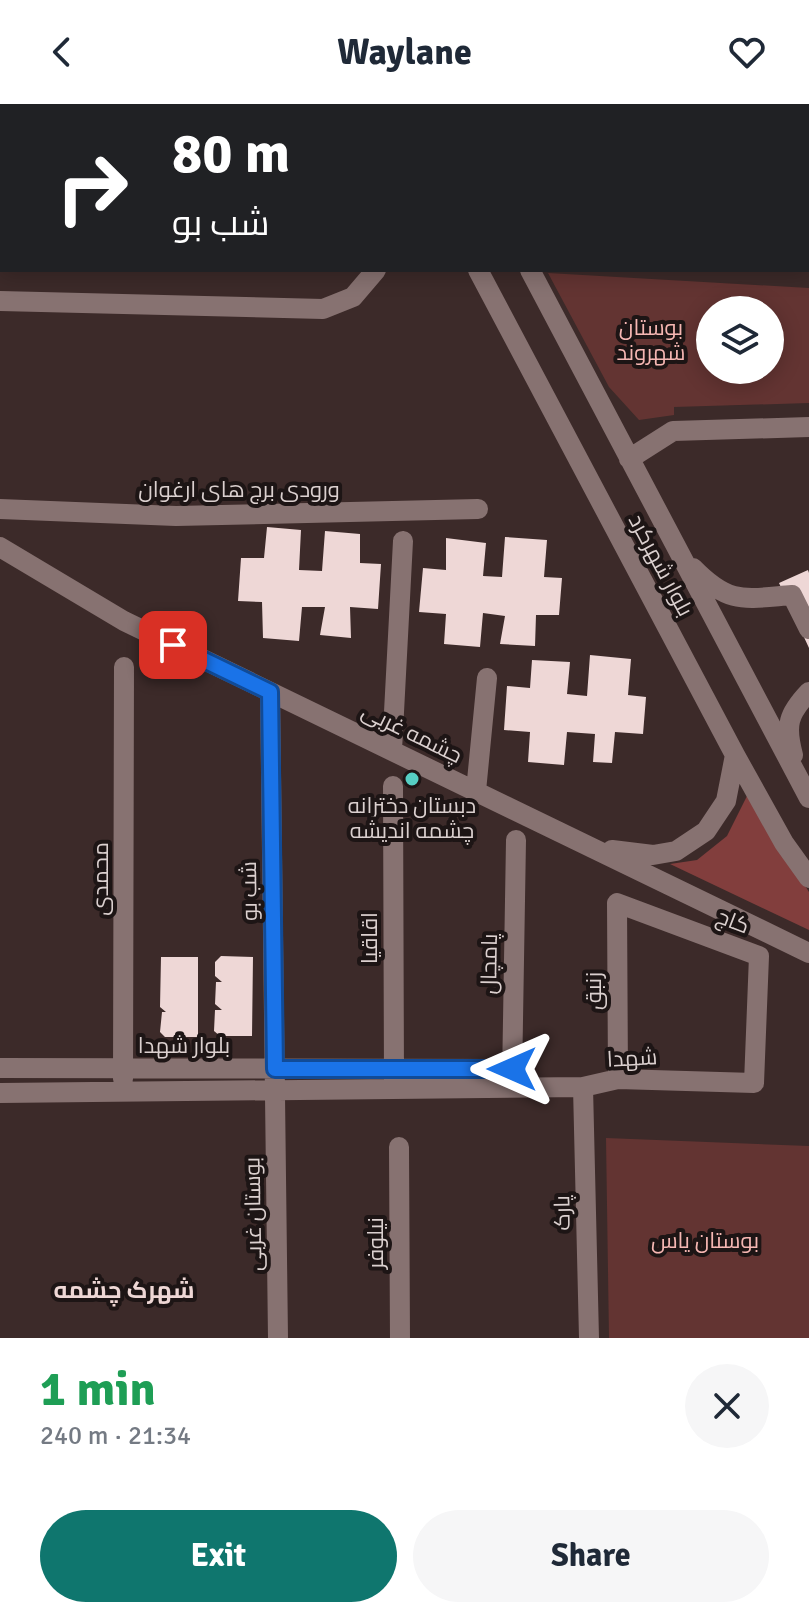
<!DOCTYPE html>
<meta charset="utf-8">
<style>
:root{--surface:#fff;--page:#f6f6f7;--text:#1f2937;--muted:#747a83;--accent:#0f766e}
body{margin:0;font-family:Signika,Cairo,sans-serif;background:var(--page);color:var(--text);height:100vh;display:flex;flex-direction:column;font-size:30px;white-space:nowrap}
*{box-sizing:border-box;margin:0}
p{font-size:26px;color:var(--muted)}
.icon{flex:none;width:44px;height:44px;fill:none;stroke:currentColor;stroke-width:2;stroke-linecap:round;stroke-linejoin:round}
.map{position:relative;height:1234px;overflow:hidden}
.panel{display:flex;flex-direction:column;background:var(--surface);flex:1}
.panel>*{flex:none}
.hud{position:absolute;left:0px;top:0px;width:810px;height:168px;box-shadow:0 4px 20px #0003;background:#202124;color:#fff;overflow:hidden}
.tools{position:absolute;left:696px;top:192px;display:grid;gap:16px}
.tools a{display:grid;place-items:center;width:88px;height:88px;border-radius:50%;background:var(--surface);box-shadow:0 4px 20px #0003;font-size:40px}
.pin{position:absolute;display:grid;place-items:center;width:68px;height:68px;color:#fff;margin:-34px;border-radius:16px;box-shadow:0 4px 12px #0006}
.me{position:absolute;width:88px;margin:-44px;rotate:270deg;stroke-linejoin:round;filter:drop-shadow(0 0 6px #0008)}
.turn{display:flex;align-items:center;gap:28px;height:168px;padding:0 40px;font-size:36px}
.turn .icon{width:104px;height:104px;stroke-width:2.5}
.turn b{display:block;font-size:56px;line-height:68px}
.round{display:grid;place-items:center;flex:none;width:84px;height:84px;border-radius:42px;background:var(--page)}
.summary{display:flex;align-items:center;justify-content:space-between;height:136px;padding:0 40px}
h1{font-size:48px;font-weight:800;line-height:60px;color:#1e9e55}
.cta{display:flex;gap:16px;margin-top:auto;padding:16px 40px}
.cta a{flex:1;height:92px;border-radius:48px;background:var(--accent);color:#fff;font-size:32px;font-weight:800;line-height:92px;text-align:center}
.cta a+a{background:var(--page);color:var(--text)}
header{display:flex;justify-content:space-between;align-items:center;height:104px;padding:0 40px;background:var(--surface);font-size:36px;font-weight:800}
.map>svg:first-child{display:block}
</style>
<header><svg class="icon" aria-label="back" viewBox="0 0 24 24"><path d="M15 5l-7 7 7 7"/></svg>Waylane<svg class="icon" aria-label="heart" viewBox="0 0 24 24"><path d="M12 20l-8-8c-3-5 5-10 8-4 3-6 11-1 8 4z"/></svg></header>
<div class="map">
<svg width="809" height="1234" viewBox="0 0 809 1234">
<rect width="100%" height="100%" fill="#3c2a29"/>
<path fill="#633432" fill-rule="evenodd" d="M 548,169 L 809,184 L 809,299 L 674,303 L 674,311 L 639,316 L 609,283 ZM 710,206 L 770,206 L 770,266 L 710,266 Z
M 606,1034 L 809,1042 L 809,1234 L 609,1234 Z"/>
<path fill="#823e3d" d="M 748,690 L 809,788 L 809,826 L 670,760 L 697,756 L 727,732 Z"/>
<path fill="#eed7d6" d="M 267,423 L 301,426 L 299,466 L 322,467 L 325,427 L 360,430 L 360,459 L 381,460 L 378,505 L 350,503 L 351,534 L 320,531 L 325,503 L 302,503 L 299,537 L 263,534 L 262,498 L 238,497 L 241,454 L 264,454 Z
M 505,433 L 547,436 L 544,473 L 562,474 L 559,511 L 536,511 L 535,542 L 500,540 L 505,512 L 483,509 L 480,543 L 444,540 L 446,510 L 419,508 L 423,464 L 446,466 L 446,434 L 486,439 L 483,472 L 502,473 Z
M 808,466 L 809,469 L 809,544 L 779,479 Z
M 590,551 L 631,555 L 628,591 L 646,593 L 643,630 L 615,628 L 612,659 L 593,658 L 595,630 L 567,628 L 564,661 L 528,658 L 530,628 L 504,626 L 507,582 L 530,584 L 532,556 L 570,558 L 567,590 L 587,592 Z
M 221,852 L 253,853 L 252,932 L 220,932 L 214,927 L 215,906 L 222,906 L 215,900 L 216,878 L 222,878 L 215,872 L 215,858 Z
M 161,853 L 198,853 L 198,933 L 165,933 L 160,928 L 162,908 L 166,908 L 160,903 Z"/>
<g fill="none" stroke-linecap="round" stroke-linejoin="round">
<path stroke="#877271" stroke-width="20" d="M 324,0 L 325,2
M 390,0 L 391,2
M 442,0 L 443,2
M 808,137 L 809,129
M 478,166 L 735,651 L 784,739 L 809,774
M 530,166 L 809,694
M 0,197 L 323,205 L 353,193 L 376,166
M 629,355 L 673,327 L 809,323
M 0,405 L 176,412 L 478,405
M 0,443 L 124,517 L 809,849
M 693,464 C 729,501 744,495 792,491 L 809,525
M 270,588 L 278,1234
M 392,646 L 403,437
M 793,651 C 785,621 788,610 809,588
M 393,682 L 394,977
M 476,687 L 487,574
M 612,746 L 653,751 L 676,747 L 706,727 L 726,697 L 735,651
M 0,964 L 512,965
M 123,975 L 124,563
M 512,976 L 516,736
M 583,983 L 589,1234
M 0,989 L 583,983 L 618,975 L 754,979 L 759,852 L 617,799 L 618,975
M 399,1043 L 400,1234"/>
</g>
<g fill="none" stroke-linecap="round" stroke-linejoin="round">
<defs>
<path id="route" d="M 173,541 L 270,588 L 275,965 L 512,965"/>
</defs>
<use href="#route" stroke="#114b97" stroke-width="20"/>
<use href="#route" stroke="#1a73e8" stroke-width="14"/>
</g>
<circle fill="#56cec3" stroke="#1d1515" stroke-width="3" cx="412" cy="675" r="8"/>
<g text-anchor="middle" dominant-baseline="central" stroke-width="8" stroke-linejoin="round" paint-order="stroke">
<g font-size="22" fill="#f6b7b3" stroke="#1d1515">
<text x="651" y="223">بوستان<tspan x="651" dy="25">شهروند</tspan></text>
<text x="705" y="1136">بوستان یاس</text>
</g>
<g font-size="22" fill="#dbd0cf" stroke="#1d1515">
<text x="239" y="385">ورودی برج های ارغوان</text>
<text transform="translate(661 461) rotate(62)">بلوار شهرکرد</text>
<text transform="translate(412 629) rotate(26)">چشمه غربی</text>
<text transform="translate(100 775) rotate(-90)">محمدی</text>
<text transform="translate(249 787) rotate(-91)">شب بو</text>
<text transform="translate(733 817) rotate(21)">کاج</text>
<text transform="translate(369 834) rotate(-90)">اقاقیا</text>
<text transform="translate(489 860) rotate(-89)">پامچال</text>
<text transform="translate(593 887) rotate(-90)">زنبق</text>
<text x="184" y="941">بلوار شهدا</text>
<text transform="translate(632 954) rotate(-3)">شهدا</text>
<text transform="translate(562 1109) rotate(-91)">پارک</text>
<text transform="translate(253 1110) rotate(-91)">بوستان غربی</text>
<text transform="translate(375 1139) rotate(-90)">نیلوفر</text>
</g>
<g font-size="22" fill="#dbd0cf" stroke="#1d1515">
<text x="412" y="701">دبستان دخترانه<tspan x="412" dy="25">چشمه اندیشه</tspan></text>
</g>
<g font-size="24" font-weight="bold" fill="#eed7d5" stroke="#1d1515">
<text x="124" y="1186">شهرک چشمه</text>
</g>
</g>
</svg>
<div class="tools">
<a><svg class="icon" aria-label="layers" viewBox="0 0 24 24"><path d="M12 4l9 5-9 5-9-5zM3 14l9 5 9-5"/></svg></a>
</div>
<div class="pin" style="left:173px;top:541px;background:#d93025"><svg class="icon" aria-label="arrive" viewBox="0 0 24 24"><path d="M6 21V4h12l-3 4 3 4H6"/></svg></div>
<svg class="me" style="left:512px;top:965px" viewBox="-20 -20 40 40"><path d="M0-17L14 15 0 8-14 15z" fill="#1a73e8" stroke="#fff" stroke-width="4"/></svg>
<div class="hud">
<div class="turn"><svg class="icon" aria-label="right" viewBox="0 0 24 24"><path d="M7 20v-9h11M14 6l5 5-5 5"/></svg><div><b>80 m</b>شب بو</div></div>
</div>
</div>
<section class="panel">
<div class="summary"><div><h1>1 min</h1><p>240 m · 21:34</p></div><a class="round"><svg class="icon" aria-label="close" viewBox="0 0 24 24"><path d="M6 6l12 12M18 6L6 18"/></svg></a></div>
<div class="cta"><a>Exit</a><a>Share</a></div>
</section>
